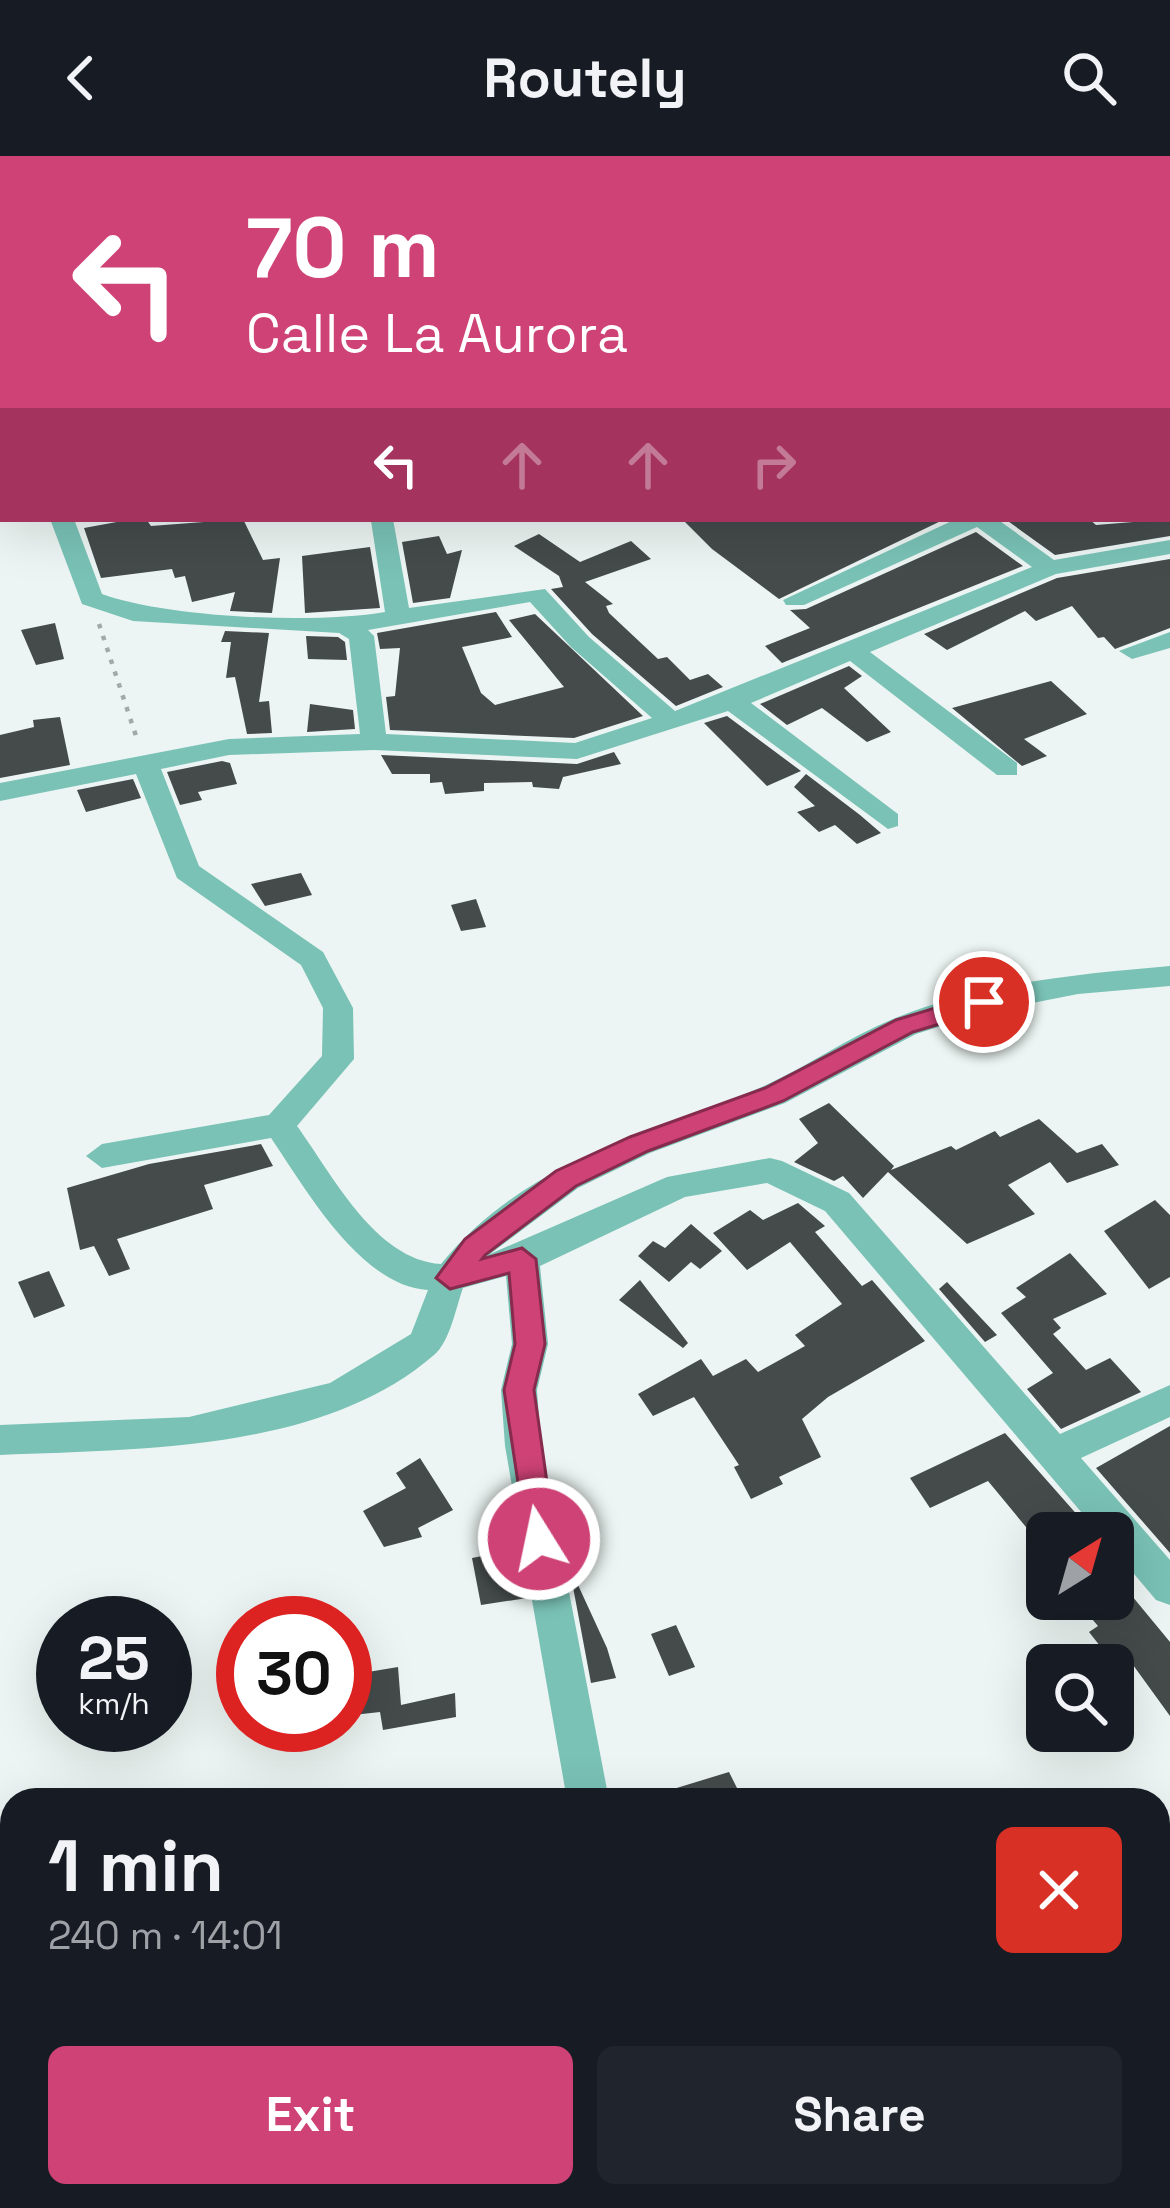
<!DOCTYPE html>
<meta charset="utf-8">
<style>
:root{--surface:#171b24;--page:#20242c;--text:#f1f3f6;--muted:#9ea1a6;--accent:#ce4275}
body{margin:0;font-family:"Space Grotesk",sans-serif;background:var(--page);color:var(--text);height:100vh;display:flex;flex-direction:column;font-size:45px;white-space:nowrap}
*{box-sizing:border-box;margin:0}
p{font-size:39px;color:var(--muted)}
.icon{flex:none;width:66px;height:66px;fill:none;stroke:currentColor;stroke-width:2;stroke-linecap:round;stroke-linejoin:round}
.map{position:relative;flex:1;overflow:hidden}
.sheet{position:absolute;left:0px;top:1632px;width:1170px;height:420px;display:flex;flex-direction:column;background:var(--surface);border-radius:36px 36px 0 0;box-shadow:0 12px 48px #0002}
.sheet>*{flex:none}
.guide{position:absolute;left:0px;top:0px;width:1170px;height:366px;box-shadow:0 12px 48px #0002;background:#ce4275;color:#fff;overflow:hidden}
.needle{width:78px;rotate:37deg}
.tools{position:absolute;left:1026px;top:1356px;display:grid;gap:24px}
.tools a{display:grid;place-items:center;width:108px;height:108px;border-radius:18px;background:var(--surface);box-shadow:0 12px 48px #0002;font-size:60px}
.speed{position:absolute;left:36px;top:1440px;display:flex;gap:24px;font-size:60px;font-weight:700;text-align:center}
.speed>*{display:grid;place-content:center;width:156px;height:156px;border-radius:50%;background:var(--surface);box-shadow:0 12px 48px #0002;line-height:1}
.speed small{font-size:30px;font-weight:400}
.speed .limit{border:18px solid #d22;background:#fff;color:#111}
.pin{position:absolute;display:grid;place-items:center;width:102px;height:102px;color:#fff;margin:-51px;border:6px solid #fff;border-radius:50%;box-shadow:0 3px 12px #0007}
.me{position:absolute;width:132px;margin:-66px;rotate:350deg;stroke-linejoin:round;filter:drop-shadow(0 0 9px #0008)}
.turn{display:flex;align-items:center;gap:42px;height:252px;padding:0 48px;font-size:54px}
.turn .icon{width:156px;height:156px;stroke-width:2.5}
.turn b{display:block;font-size:84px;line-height:102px}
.lanes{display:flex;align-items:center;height:114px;padding:0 48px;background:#0003;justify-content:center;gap:60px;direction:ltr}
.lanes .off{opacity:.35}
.round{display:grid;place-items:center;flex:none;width:126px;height:126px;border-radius:18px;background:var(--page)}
.summary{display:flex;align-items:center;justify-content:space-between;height:204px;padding:0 48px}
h1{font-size:72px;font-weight:700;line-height:90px}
.action{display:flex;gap:24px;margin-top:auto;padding:24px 48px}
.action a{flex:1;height:138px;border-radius:18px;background:var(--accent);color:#fff;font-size:48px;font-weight:700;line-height:138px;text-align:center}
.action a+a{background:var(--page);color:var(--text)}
header{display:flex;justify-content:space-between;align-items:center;height:156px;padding:0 48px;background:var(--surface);font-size:54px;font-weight:700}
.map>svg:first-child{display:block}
</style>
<header><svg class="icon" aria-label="back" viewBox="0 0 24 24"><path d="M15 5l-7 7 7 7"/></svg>Routely<svg class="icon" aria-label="search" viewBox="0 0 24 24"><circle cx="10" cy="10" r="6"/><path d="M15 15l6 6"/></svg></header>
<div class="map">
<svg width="1170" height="2052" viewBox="0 0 1170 2052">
<rect width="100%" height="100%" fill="#ecf5f3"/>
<path fill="#444b4a" d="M 133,363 L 146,363 L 151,370 L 243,363 L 263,404 L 280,402 L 272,457 L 230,455 L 235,436 L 192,446 L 185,420 L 175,422 L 172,413 L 101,422 L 84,372 Z
M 682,363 L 945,363 L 779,443 L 712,393 Z
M 1005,363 L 1089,363 L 1096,369 L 1170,363 L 1170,380 L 1055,399 Z
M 976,376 L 1023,410 L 782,507 L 765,490 L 810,472 L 790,454 L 806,453 Z
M 539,378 L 580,406 L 631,385 L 651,403 L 585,426 L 613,448 L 606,450 L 609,457 L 658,503 L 667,501 L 690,524 L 708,518 L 723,531 L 676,550 L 592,478 L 551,433 L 563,431 L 559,420 L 514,390 Z
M 439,380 L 447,398 L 462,394 L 450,442 L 413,447 L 402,386 Z
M 370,391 L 380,452 L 305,457 L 302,400 Z
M 1170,403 L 1170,472 L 1115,493 L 1104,481 L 1098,482 L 1072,450 L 1036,465 L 1025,455 L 947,494 L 924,478 L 1057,422 Z
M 496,456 L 512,481 L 462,491 L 481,537 L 495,549 L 564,531 L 509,464 L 535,458 L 643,560 L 574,582 L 390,574 L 386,541 L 395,540 L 400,492 L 380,493 L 377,477 Z
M 55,467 L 64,503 L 36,509 L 21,474 Z
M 225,475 L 269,477 L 259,546 L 269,545 L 272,577 L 247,578 L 235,521 L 226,522 L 231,486 L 221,486 Z
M 306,480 L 338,481 L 345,486 L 347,504 L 308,503 Z
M 849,510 L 862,520 L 844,532 L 891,576 L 867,586 L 822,552 L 787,569 L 760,548 Z
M 1051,525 L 1087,558 L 1024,583 L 1047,600 L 1022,610 L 952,552 Z
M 310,548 L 353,554 L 355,573 L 307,576 Z
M 727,560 L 801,615 L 767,630 L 704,567 Z
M 60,561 L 70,609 L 0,622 L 0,579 L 34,571 L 33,564 Z
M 614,596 L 621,608 L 563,621 L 559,633 L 533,631 L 532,626 L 484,627 L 484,635 L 445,638 L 442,626 L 430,627 L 430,618 L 392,618 L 381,599 L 577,608 Z
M 222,605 L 230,607 L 237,628 L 198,636 L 202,644 L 180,649 L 167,616 Z
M 806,618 L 860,659 L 881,677 L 857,688 L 835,669 L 819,676 L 797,656 L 815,650 L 794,631 Z
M 133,623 L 141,642 L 86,656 L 77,634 Z
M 301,717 L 312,739 L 265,750 L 251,728 Z
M 476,743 L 486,771 L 461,775 L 451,749 Z
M 829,947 L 894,1010 L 891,1014 L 951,990 L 956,994 L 995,975 L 1000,981 L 1039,963 L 1077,997 L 1102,988 L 1119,1009 L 1067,1027 L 1050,1006 L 1008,1029 L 1035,1058 L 967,1088 L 888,1016 L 863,1042 L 843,1020 L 834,1025 L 794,1006 L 818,987 L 799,963 Z
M 261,988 L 273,1010 L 204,1029 L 213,1053 L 117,1083 L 130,1113 L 109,1120 L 94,1090 L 80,1094 L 67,1032 L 149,1008 Z
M 1155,1044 L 1170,1059 L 1170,1121 L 1149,1133 L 1104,1075 Z
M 798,1047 L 825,1070 L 815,1076 L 862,1130 L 872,1124 L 925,1185 L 828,1241 L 802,1263 L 821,1301 L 779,1321 L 783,1328 L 751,1343 L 734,1311 L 739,1309 L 694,1241 L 653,1260 L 638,1238 L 701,1203 L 713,1220 L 746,1203 L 758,1216 L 805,1190 L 795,1179 L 842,1148 L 790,1086 L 747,1114 L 713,1077 L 750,1054 L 763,1064 Z
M 691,1068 L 722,1095 L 700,1113 L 691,1106 L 669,1126 L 638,1100 L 653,1085 L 665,1092 Z
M 1070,1097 L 1107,1138 L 1053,1163 L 1061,1172 L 1053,1178 L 1086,1214 L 1110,1202 L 1141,1236 L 1061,1273 L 1027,1233 L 1053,1217 L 1001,1157 L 1026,1141 L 1016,1132 Z
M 49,1115 L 65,1150 L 34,1162 L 18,1126 Z
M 640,1124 L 688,1187 L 683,1192 L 619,1144 Z
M 947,1126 L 997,1179 L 985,1186 L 939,1133 Z
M 1170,1270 L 1170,1397 L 1096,1312 Z
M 1005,1277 L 1080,1362 L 1047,1377 L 1040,1388 L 988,1325 L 930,1352 L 910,1322 Z
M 420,1302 L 453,1354 L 418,1372 L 422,1381 L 384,1391 L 363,1355 L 406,1332 L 396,1317 Z
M 519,1393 L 527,1442 L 481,1449 L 472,1402 Z
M 1113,1417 L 1170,1486 L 1170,1560 L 1128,1502 L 1115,1509 L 1089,1476 L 1098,1470 L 1075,1443 L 1113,1443 Z
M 578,1429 L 607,1492 L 616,1522 L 591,1527 L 573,1431 Z
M 676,1469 L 695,1511 L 669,1520 L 651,1478 Z
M 398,1511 L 401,1549 L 455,1537 L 456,1561 L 383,1574 L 380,1556 L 353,1559 L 350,1519 Z
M 729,1616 L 743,1644 L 658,1644 L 657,1638 Z"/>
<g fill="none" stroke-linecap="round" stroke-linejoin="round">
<path stroke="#a2a9a7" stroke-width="4.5" stroke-dasharray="4.5 8" stroke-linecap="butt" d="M 99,468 L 138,586"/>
<path fill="#7ac2b6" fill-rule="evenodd" d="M 114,0 L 136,0 L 138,3 L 116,3 Z
M 145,0 L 163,0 L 165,3 L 147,3 Z
M 184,0 L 203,0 L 205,3 L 186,3 Z
M 590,0 L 613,0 L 615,3 L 592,3 Z
M 798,0 L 819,0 L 821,3 L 800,3 Z
M 1117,0 L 1136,0 L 1138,3 L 1119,3 Z
M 1167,32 L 1170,33 L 1170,47 L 1167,46 Z
M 3,172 L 3,186 L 0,187 L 0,173 Z
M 3,321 L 3,335 L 0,336 L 0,322 Z
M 50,363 L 74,363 L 102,438 C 169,462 314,468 385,456 L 371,365 L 393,363 L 409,452 L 545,433 L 589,481 L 675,555 L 1032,411 L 977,371 L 804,449 L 786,449 L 783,444 L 956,363 L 997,363 L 1054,404 L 1170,384 L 1170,398 L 1056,418 L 870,496 L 1017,607 L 1017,619 L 997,619 L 850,505 L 751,547 L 898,658 L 898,670 L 888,673 L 728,555 L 577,603 L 374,594 L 229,599 L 161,613 L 199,710 L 323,796 L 353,852 L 354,903 L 297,970 C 332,1018 375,1104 441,1108 C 530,1000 646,983 764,930 C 808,910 849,881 893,863 C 980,827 1078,818 1170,810 L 1170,830 L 1078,838 L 986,856 L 916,878 L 785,947 L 650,997 L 578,1032 L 490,1098 L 667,1021 L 770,1002 L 782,1005 L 849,1037 L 1060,1278 L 1170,1229 L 1170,1261 L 1081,1302 L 1170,1404 L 1170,1449 L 1156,1444 L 1113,1393 L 1113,1377 L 1099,1377 L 825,1055 L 767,1027 L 685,1041 L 540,1110 L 548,1188 L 537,1234 L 541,1290 L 609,1644 L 567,1644 L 505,1290 L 501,1234 L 512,1188 L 506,1120 L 463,1132 C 456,1151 450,1186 434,1199 C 322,1296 140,1293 0,1299 L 0,1269 L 189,1261 L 330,1227 L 411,1178 L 428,1134 C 360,1130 306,1033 271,982 L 102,1012 L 86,1000 L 102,988 L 269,959 L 322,900 L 323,852 L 301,809 L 177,722 L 136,618 L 0,645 L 0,627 L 229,583 L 360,578 L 349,483 L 339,477 L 133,465 L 82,448 ZM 530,446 L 571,491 L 652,562 L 575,587 L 386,578 L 374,480 L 368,474 Z
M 1170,476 L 1170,492 L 1132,503 L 1119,495 Z
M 1170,1941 L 1170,1987 L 1158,1990 L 1158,1944 Z
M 637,2040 L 685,2040 L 685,2052 L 637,2052 Z
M 833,2040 L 915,2040 L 910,2052 L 828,2052 Z"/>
<path fill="#368c80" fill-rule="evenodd" d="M 219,0 L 243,0 L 218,3 Z
M 0,60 L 3,60 L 3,75 L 0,75 Z
M 1167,167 L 1170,167 L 1170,183 L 1167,183 Z
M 0,195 L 3,195 L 3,211 L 0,211 Z"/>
</g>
<path fill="#ce4275" stroke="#862b4c" stroke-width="3" d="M 984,837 L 993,840 L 993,852 L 913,876 L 783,945 L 648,995 L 576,1030 L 485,1099 L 482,1103 L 522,1092 L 536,1103 L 545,1188 L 534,1234 L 555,1383 L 550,1393 L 528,1393 L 504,1234 L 515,1188 L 509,1117 L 450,1133 L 436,1122 L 465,1083 L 556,1015 L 630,981 L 765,932 L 896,864 Z"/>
</svg>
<div class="tools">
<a><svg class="needle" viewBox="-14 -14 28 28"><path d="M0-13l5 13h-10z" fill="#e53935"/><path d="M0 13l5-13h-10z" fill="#9ea1a6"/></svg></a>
<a><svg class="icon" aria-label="search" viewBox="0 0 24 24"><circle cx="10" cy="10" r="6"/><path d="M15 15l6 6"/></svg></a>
</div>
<div class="speed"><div>25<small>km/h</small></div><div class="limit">30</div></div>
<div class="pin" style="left:984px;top:846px;background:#d93025"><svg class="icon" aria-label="arrive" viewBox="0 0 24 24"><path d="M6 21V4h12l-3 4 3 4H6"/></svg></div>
<svg class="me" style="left:539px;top:1383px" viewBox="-20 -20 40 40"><circle r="17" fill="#ce4275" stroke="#fff" stroke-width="3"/><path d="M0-11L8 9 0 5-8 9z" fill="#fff"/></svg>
<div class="guide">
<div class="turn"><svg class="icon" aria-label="left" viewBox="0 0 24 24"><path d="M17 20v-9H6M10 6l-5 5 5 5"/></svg><div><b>70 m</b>Calle La Aurora</div></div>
<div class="lanes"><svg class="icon" aria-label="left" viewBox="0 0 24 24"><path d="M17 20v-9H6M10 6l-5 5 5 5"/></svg><svg class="icon off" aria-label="ahead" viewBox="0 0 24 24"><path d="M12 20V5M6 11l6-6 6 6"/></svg><svg class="icon off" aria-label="ahead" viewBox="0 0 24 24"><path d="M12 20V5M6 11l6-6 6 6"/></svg><svg class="icon off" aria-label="right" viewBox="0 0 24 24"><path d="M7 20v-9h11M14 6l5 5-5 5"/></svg></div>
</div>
<section class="sheet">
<div class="summary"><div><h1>1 min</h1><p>240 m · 14:01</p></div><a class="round" style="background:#d93025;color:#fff"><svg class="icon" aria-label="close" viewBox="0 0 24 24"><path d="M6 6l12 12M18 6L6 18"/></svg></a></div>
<div class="action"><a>Exit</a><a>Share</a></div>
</section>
</div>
